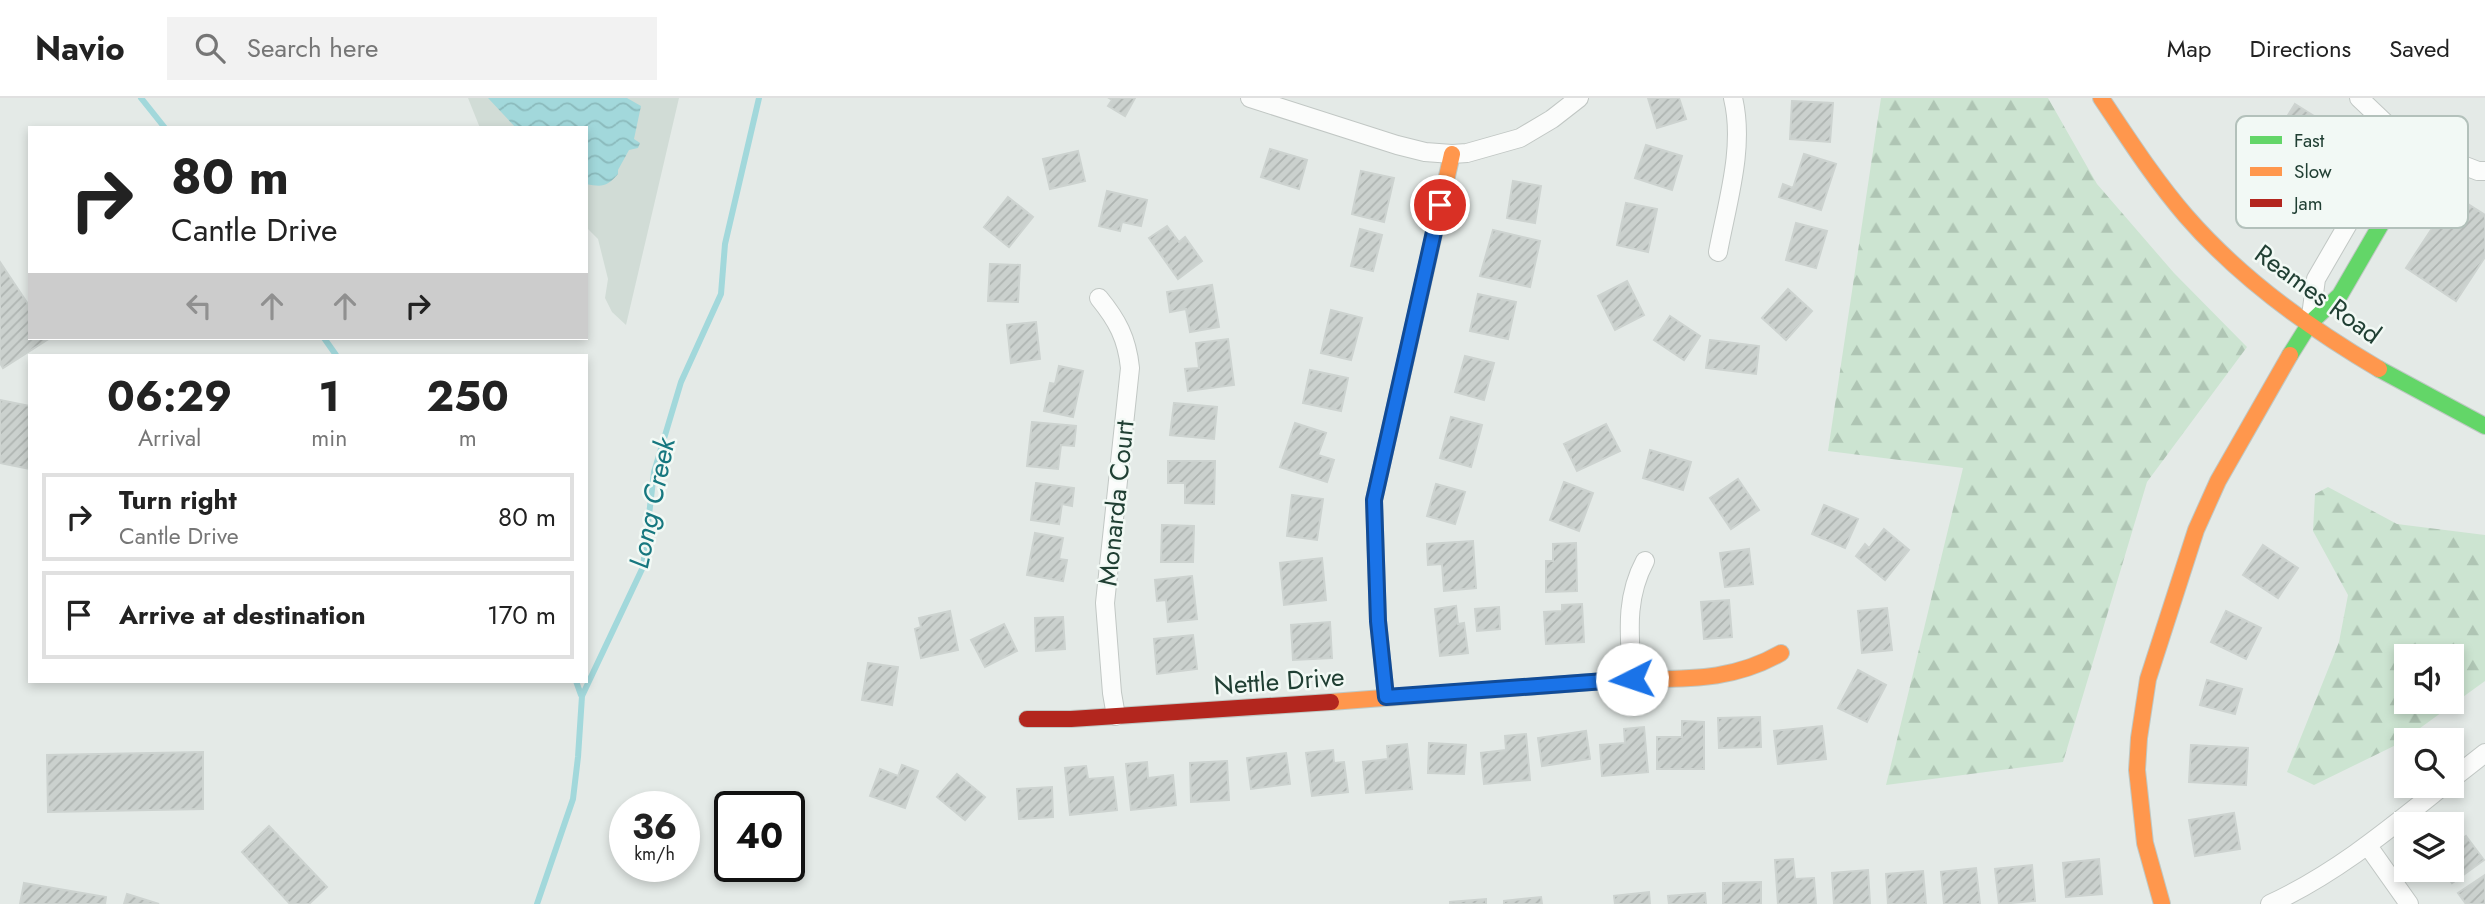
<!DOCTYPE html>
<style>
:root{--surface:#fff;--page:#f2f2f2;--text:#222;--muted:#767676;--line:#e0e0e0}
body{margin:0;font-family:Jost,sans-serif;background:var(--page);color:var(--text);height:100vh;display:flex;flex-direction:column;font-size:26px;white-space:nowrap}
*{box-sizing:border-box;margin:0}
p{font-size:23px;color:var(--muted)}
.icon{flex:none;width:38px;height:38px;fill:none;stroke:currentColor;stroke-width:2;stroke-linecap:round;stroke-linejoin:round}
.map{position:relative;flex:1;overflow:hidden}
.drawer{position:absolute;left:28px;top:256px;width:560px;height:329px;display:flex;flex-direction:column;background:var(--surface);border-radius:0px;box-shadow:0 4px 10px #0003}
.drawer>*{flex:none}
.hud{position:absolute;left:28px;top:28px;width:560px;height:214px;border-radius:0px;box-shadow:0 4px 10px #0003;background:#fff;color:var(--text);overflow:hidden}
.buttons{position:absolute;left:2394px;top:546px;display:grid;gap:14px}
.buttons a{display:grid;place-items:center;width:70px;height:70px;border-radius:0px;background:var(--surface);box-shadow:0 4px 10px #0003;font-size:35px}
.speed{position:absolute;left:609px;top:693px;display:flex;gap:14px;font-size:35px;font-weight:700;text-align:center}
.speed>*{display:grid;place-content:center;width:91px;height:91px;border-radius:50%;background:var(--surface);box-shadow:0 4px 10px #0003;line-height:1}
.speed small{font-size:18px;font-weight:400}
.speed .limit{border:4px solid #111;border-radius:10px;background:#fff;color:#111}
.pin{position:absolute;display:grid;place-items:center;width:60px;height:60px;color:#fff;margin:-30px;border:4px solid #fff;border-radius:50%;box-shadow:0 2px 7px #0007}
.me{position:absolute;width:77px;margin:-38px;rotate:266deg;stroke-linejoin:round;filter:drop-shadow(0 0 5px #0008)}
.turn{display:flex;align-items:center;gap:24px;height:147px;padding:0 28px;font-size:32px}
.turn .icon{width:91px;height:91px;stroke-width:2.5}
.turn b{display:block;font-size:49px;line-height:60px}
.lanes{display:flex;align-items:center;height:66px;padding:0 28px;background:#0003;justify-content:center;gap:35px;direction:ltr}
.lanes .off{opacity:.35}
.eta{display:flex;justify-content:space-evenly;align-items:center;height:119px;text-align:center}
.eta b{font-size:42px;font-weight:700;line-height:49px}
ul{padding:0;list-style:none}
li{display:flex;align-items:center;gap:21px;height:88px;margin:0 14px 10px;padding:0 14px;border:4px solid var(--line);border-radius:0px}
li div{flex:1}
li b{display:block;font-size:26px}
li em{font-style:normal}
header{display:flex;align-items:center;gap:42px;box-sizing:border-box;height:98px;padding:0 35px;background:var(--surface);border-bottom:2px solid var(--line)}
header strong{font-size:33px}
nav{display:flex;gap:38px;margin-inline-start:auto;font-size:24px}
.search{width:490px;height:63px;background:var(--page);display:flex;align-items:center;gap:18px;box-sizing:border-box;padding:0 24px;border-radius:0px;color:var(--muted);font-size:26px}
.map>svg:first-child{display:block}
</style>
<header>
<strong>Navio</strong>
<div class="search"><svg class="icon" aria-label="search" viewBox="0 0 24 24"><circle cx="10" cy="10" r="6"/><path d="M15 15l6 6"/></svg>Search here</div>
<nav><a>Map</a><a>Directions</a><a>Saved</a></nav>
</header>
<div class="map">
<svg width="2485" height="806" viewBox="0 0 2485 806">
<defs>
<pattern id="forest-firs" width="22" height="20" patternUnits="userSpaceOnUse" patternTransform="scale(1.75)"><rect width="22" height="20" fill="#cce4d1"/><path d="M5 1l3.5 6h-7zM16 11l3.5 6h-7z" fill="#afc5b4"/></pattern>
<pattern id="water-waves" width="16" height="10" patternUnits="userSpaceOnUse" patternTransform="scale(1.75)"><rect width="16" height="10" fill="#a2d8db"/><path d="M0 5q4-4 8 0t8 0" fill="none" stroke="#8bbabc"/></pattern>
<pattern id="building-hatch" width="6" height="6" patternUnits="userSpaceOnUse" patternTransform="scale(1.75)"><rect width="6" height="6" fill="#cbd1ce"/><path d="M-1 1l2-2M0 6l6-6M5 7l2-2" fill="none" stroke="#aeb4b1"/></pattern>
</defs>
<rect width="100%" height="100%" fill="#e4eae7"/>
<path fill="#d1dcd6" d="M 468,0 L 679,0 L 626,227 L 612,214 L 605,200 L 608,181 L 598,141 L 586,129 L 586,30 L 480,30 Z"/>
<path fill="url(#forest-firs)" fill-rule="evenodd" d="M 1881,0 L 2048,0 L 2097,86 L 2174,175 L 2247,249 L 2147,384 L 2063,664 L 1886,687 L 1963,370 L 1828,353 Z
M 2328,389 L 2397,426 L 2485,437 L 2485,583 L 2398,646 L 2314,687 L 2287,674 L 2339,544 L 2348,497 L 2313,433 L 2315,396 ZM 2406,558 L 2452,558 L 2452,604 L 2406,604 Z"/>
<path fill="url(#water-waves)" d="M 488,0 L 627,0 L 641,8 L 634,41 L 640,45 L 638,50 L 629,52 L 618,72 L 618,76 C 607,89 602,89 586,86 L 586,30 L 516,30 Z"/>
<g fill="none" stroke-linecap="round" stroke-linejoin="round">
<path stroke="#a2d8db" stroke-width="6" d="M 141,0 L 165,30
M 324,240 L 336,257
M 576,583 L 581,597
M 537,806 L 573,701 L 578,659 L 582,598 L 643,469 L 654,374 L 681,284 L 721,196 L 725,146 L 759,0"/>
</g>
<path fill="url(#building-hatch)" stroke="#cdd3d0" stroke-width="2" d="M 1109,0 L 1135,0 L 1125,18 L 1108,8 L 1112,2 Z
M 1648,0 L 1679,0 L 1686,21 L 1657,30 Z
M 1792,3 L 1833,5 L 1830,44 L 1790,41 Z
M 2295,6 L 2346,38 L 2300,112 L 2249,80 Z
M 1646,47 L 1682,58 L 1672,92 L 1635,80 Z
M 1270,51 L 1307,62 L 1299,91 L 1261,79 Z
M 1078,53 L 1085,83 L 1050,91 L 1043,61 Z
M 1804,56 L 1836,66 L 1821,112 L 1779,99 L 1783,86 L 1793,90 Z
M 1361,73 L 1394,80 L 1384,124 L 1352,116 Z
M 1513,83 L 1541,88 L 1535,125 L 1507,120 Z
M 1107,93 L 1147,102 L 1141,128 L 1122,124 L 1120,133 L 1099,128 Z
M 2454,97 L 2485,117 L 2485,159 L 2456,203 L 2406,170 Z
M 1008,99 L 1033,119 L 1009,149 L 984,129 Z
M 1626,105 L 1657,111 L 1648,154 L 1617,147 Z
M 1796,125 L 1827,133 L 1816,170 L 1786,162 Z
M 1167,128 L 1179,144 L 1185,139 L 1202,163 L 1178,181 L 1149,140 Z
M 1360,131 L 1382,137 L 1373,173 L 1351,168 Z
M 1493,132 L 1540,143 L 1530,189 L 1480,178 Z
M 0,164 L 30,209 L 30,240 L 50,240 L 3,270 L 0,265 Z
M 990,166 L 1020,167 L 1018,204 L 988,203 Z
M 1627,183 L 1644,217 L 1615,232 L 1598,198 Z
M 1212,187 L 1219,229 L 1190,234 L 1186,211 L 1170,214 L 1167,194 Z
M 1788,191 L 1812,213 L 1786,242 L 1762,220 Z
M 1478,196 L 1516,204 L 1508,241 L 1470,233 Z
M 1331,212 L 1362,220 L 1351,262 L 1321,255 Z
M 1670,218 L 1700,238 L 1684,262 L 1654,242 Z
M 1036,224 L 1040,261 L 1011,265 L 1007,227 Z
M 1228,241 L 1234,287 L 1188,293 L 1185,271 L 1199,270 L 1196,245 Z
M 1710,242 L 1759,248 L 1756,276 L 1706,270 Z
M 1465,258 L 1494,265 L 1484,302 L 1455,294 Z
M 1059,268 L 1083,273 L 1073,319 L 1044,313 L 1050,285 L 1055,286 Z
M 1310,272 L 1348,280 L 1341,313 L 1303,305 Z
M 0,302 L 30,308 L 30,371 L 0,365 Z
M 1174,305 L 1217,309 L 1214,341 L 1170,337 Z
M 1451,319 L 1482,327 L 1471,369 L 1440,360 Z
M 1032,324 L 1076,328 L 1074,348 L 1061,347 L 1058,371 L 1027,368 Z
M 1295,325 L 1326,335 L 1318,357 L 1334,362 L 1327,384 L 1280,369 Z
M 1606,326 L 1620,353 L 1577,373 L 1564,346 Z
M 1650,352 L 1691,364 L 1683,392 L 1643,380 Z
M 1168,363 L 1215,363 L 1214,406 L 1185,405 L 1185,385 L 1168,385 Z
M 1738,381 L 1759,412 L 1731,431 L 1710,400 Z
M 1564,384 L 1593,395 L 1579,433 L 1550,422 Z
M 1036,385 L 1074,390 L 1072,408 L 1062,406 L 1059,426 L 1031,422 Z
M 1436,386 L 1465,394 L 1455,426 L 1427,418 Z
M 1292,397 L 1323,401 L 1317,442 L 1287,438 Z
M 1824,407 L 1858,421 L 1845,450 L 1812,436 Z
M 1162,427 L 1194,428 L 1193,464 L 1161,464 Z
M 1884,431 L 1909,452 L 1885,482 L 1856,458 L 1865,446 L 1869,450 Z
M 1035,435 L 1063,440 L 1059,461 L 1067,462 L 1063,483 L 1027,477 Z
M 1473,443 L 1476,490 L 1444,493 L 1442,466 L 1428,467 L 1427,446 Z
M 1576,445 L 1577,493 L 1546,494 L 1546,463 L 1553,463 L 1553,446 Z
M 2263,447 L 2298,470 L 2278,500 L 2243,477 Z
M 1749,451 L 1753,486 L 1725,489 L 1720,455 Z
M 1322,460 L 1326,502 L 1284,507 L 1280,465 Z
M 1192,478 L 1197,521 L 1168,524 L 1166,502 L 1157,503 L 1155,482 Z
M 1729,502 L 1732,539 L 1704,541 L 1701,504 Z
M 1582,506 L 1584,544 L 1546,546 L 1544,514 L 1562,513 L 1562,507 Z
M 1456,508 L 1458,526 L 1464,525 L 1468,555 L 1440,558 L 1435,511 Z
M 1499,509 L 1500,531 L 1477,533 L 1475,511 Z
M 1887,510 L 1892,552 L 1862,555 L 1858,513 Z
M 950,513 L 958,552 L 921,560 L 915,531 L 921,529 L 919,520 Z
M 2226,513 L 2261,530 L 2246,561 L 2211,544 Z
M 1063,519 L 1065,551 L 1036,553 L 1035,520 Z
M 1330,524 L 1332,560 L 1293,562 L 1291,527 Z
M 1004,526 L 1017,553 L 985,569 L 971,542 Z
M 1193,537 L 1197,571 L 1157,576 L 1154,541 Z
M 868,565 L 898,569 L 892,607 L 862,602 Z
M 1858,572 L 1886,587 L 1867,624 L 1838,610 Z
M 2207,582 L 2242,591 L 2235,616 L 2200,607 Z
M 1760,619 L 1761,649 L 1719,650 L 1718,620 Z
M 1682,623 L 1704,624 L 1704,671 L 1657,671 L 1657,639 L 1682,639 Z
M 1822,628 L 1826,661 L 1778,666 L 1774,633 Z
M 1644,629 L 1648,674 L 1602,678 L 1600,647 L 1625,645 L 1624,631 Z
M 1586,633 L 1590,661 L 1542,668 L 1538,640 Z
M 1526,636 L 1530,682 L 1484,686 L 1481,655 L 1506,652 L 1505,638 Z
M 1429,645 L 1466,647 L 1464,676 L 1428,675 Z
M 1407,646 L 1412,691 L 1366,695 L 1363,664 L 1388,661 L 1387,648 Z
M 2191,647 L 2248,650 L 2246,687 L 2189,684 Z
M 1333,652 L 1334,665 L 1344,664 L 1348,694 L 1312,698 L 1306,655 Z
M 203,654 L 203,711 L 48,714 L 47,657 Z
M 1286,655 L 1290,686 L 1251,691 L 1247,660 Z
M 1227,663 L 1229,702 L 1191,704 L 1190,665 Z
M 1147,664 L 1148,680 L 1173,677 L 1176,707 L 1131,712 L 1126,666 Z
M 902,667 L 918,673 L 905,710 L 870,698 L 880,671 L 898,678 Z
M 1086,668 L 1088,681 L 1113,679 L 1117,712 L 1070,717 L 1065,670 Z
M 957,676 L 985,699 L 965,722 L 937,699 Z
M 1052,689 L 1053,719 L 1019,721 L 1017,691 Z
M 2234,715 L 2240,751 L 2195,758 L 2189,722 Z
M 269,728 L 327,789 L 309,806 L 290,806 L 242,754 Z
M 2466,738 L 2484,762 L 2452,785 L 2443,772 L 2452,772 L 2452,748 Z
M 1793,761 L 1795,781 L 1814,780 L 1816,806 L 1778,806 L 1775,762 Z
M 2099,761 L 2102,796 L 2066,799 L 2063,765 Z
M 2032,767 L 2035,803 L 1999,806 L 1995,771 Z
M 1976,770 L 1980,806 L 1944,806 L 1941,774 Z
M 1868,772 L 1870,806 L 1834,806 L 1832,775 Z
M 1923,773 L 1926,806 L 1888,806 L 1886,776 Z
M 2485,777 L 2485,806 L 2466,806 L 2458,795 Z
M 1761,784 L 1761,806 L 1723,806 L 1723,785 Z
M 24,785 L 106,799 L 105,806 L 20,806 Z
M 1649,794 L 1650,806 L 1615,806 L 1614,798 Z
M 1705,795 L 1706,806 L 1669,806 L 1668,798 Z
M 127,796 L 159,806 L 124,806 Z
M 1541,799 L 1542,806 L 1504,806 L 1504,803 Z
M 1486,801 L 1486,806 L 1450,806 L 1450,804 Z"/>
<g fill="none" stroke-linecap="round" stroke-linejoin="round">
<defs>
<path id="street" d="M 1250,0 L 1397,47 L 1425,54 L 1452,56 L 1467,55 L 1520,40 L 1552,21 L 1579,0
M 2359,0 L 2399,38 L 2424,52 L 2478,73 L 2485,73
M 1718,154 C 1727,105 1745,49 1733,0
M 1099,200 C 1117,222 1127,240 1130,270 L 1105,505 L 1112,595 L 1116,618
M 2310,225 L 2316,181 L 2399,38
M 1632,581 C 1630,539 1624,502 1645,463
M 2452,681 L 2485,655
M 2368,748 L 2409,806
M 2270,806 C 2335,776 2388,732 2443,688"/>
<path id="fast" d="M 2290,257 L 2310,225 L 2340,197 L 2424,52
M 2379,271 L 2485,328"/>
<path id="slow" d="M 2101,0 C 2128,40 2154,81 2186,118 C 2239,179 2309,230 2379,271
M 1386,599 L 1378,523 L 1374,402 L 1452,56
M 1331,604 C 1422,597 1513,590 1604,583 C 1668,578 1722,589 1781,555
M 2162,806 L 2145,745 L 2137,672 L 2139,640 L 2148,581 L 2196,432 L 2218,383 L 2290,257"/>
<path id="jam" d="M 1027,621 L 1071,621 L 1331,604"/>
</defs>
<use href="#street" stroke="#c1c7c4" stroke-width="20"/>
<use href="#fast" stroke="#bfc8c4" stroke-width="18"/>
<use href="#slow" stroke="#bfc8c4" stroke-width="18"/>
<use href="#jam" stroke="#bfc8c4" stroke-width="18"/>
<use href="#street" stroke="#fbfcfb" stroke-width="18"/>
<use href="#fast" stroke="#63d668" stroke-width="16"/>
<use href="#slow" stroke="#ff974d" stroke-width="16"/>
<use href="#jam" stroke="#b3261e" stroke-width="16"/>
</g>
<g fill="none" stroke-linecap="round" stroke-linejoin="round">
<defs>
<path id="route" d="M 1440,107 L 1374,402 L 1378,523 L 1386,599 L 1632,581"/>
</defs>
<use href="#route" stroke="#114b97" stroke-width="18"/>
<use href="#route" stroke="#1a73e8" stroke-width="12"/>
</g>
<g text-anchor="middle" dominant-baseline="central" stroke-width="5" stroke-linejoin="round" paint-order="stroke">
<g font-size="26" fill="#203f33" stroke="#f2f9f5">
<text transform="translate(2318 196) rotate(36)">Reames Road</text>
<text transform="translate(1116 405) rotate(-84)">Monarda Court</text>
<text transform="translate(1279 583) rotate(-4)">Nettle Drive</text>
</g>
<g font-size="28" font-style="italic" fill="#16777f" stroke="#f2f9f5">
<text transform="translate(652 405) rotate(-78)">Long Creek</text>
</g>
</g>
<rect x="2236" y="18" width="232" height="112" rx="10" fill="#f2f9f5" stroke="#b3c1bb" stroke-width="2"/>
<rect x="2250" y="38" width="32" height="8" fill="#63d668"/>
<rect x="2250" y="69" width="32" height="9" fill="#ff974d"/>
<rect x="2250" y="101" width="32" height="8" fill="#b3261e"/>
<g font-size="19" fill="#203f33">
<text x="2294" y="49">Fast</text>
<text x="2294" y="80">Slow</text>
<text x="2294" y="112">Jam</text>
</g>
</svg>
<div class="buttons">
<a><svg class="icon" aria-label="sound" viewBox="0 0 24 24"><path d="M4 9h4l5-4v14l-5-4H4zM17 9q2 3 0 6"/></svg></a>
<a><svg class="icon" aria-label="search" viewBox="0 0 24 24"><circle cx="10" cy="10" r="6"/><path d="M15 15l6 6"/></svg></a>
<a><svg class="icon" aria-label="layers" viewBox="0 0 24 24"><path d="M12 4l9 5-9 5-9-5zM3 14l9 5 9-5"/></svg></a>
</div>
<div class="speed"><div>36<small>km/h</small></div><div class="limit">40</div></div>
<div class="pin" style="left:1440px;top:107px;background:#d93025"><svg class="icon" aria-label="arrive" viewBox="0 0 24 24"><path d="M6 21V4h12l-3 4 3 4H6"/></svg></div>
<svg class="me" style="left:1632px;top:581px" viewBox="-20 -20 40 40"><circle r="19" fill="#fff"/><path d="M0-13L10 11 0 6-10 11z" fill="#1a73e8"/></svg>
<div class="hud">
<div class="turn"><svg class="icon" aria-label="right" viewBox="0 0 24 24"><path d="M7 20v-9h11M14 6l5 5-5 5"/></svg><div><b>80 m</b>Cantle Drive</div></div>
<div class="lanes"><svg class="icon off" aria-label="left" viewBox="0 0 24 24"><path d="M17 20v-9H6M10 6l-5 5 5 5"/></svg><svg class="icon off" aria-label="ahead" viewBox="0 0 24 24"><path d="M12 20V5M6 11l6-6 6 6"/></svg><svg class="icon off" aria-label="ahead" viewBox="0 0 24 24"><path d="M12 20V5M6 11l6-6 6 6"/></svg><svg class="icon" aria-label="right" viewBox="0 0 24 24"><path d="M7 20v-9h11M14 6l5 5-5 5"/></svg></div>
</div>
<section class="drawer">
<div class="eta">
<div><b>06:29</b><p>Arrival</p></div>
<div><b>1</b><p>min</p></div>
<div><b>250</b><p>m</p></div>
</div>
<ul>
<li><svg class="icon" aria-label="right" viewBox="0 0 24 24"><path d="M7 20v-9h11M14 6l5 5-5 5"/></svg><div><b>Turn right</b><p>Cantle Drive</p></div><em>80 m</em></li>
<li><svg class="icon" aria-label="arrive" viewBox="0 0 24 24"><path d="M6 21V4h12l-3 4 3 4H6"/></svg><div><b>Arrive at destination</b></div><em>170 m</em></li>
</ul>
</section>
</div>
